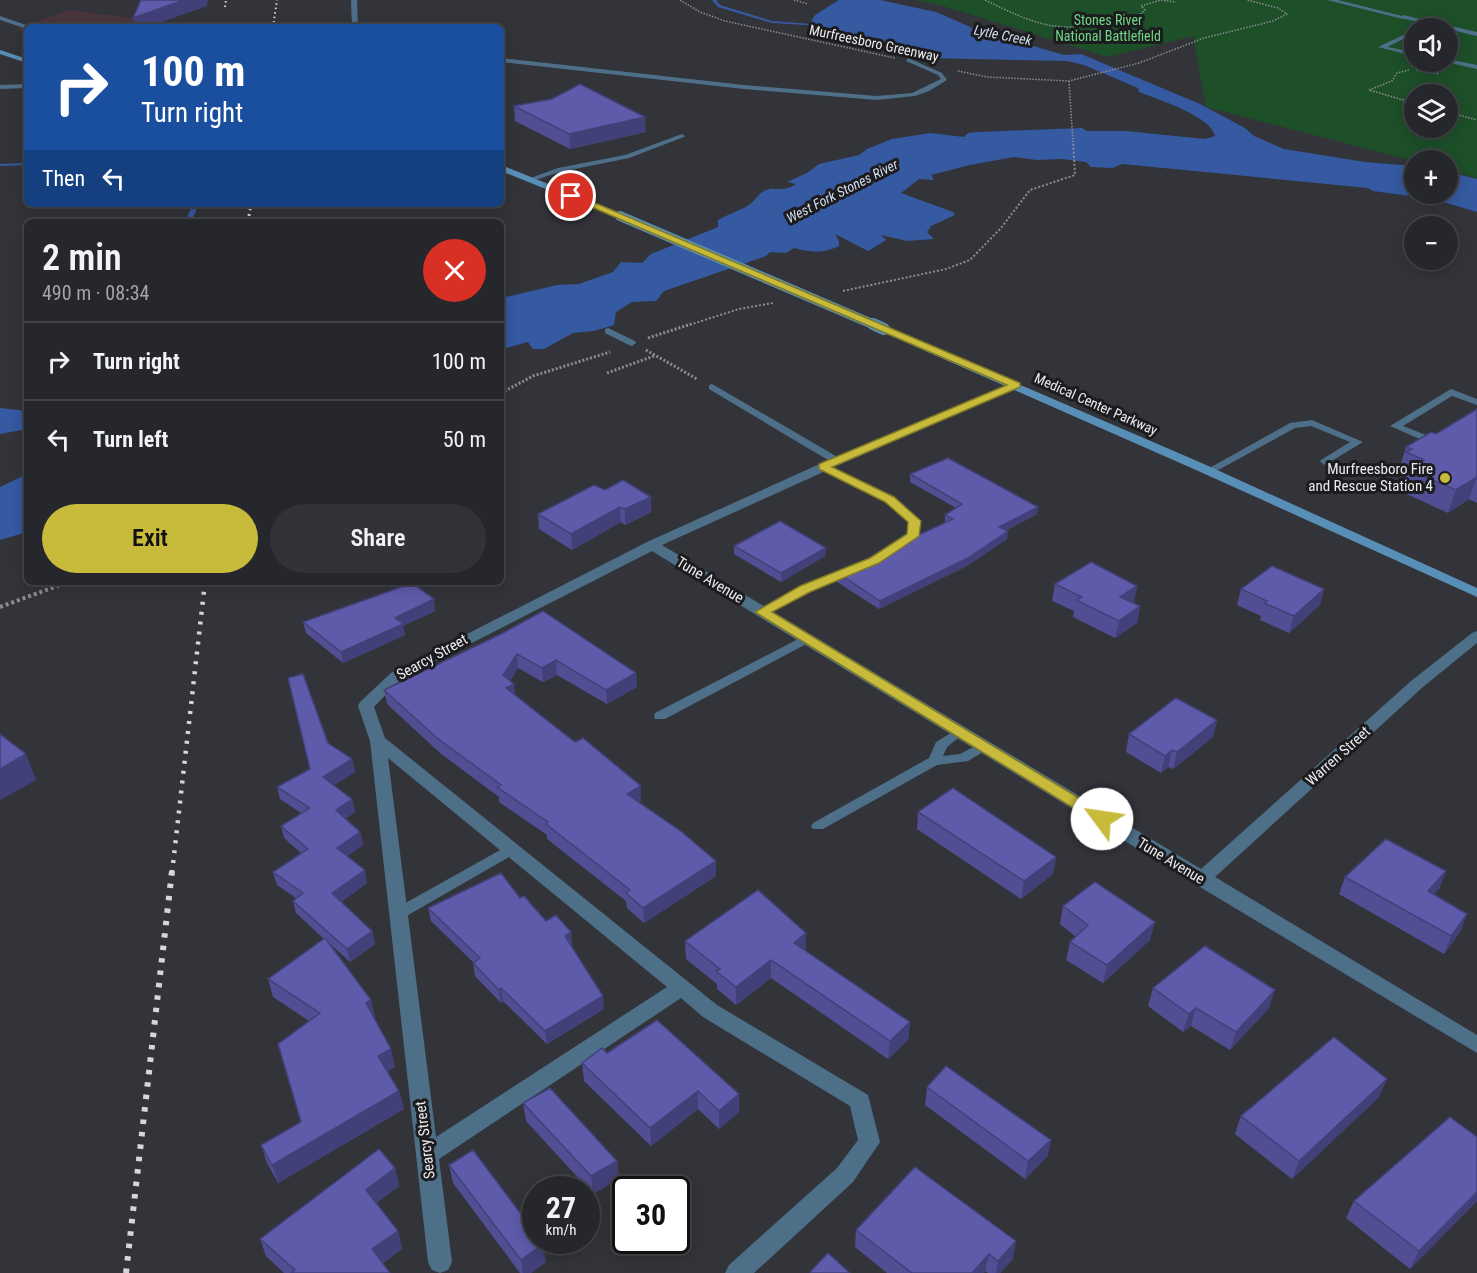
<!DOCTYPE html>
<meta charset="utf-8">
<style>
:root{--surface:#26272c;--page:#323338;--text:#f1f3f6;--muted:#a4a5a9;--line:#424448;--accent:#c8bb3b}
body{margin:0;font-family:"Roboto Condensed",sans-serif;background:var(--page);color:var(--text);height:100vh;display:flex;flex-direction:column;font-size:22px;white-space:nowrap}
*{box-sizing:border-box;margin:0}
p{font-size:20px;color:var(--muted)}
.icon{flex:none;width:33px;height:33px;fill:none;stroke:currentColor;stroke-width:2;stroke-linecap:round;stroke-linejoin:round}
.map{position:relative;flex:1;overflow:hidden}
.details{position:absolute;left:24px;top:219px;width:480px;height:366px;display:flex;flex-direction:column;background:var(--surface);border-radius:9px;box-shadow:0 3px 15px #0003,0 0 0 2px var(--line)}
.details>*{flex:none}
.guide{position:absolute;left:24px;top:24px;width:480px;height:183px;border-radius:9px;box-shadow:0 3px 15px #0003,0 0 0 2px var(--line);background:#1a4fa0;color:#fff;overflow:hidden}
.buttons{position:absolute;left:1404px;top:18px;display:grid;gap:12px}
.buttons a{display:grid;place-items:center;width:54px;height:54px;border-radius:50%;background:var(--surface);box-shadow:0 3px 15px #0003,0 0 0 2px var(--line);font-size:30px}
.speed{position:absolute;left:522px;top:1176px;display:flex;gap:12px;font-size:30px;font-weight:700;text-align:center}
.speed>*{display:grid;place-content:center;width:78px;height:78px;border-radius:50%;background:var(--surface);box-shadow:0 3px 15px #0003,0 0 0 2px var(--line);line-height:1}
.speed small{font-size:15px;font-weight:400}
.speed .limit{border:3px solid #111;border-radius:9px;background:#fff;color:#111}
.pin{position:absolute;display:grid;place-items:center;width:51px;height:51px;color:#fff;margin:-26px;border:3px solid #fff;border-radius:50%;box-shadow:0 2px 6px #0007}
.me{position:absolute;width:66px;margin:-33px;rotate:301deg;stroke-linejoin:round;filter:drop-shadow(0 0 4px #0008)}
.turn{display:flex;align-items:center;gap:21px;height:126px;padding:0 18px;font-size:27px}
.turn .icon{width:78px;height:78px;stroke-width:2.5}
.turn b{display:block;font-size:42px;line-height:51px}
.then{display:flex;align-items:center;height:57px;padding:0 18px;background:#0003;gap:12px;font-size:22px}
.round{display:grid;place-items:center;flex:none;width:63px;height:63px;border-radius:32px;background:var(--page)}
.summary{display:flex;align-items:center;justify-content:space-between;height:102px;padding:0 18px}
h1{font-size:36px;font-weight:600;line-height:45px}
.action{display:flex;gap:12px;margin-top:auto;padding:12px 18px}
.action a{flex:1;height:69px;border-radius:36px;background:var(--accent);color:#111;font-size:24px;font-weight:600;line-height:69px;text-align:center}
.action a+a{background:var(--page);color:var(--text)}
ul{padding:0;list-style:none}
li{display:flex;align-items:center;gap:18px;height:78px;padding:0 18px;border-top:2px solid var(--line)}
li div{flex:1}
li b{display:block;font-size:22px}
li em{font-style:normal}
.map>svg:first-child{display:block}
</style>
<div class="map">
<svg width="1477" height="1273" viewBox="0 0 1477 1273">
<rect width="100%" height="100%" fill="#33343a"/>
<path fill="#49363d" d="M 69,10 L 201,27 L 27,27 L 27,32 L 13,30 Z"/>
<path fill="#1d4f29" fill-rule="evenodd" d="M 916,0 L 1477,0 L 1477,178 L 1448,170 L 1448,160 L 1414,161 L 1206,107 L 1193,36 L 1108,57 L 943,6 ZM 1414,28 L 1448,28 L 1448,62 L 1414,62 ZM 1414,94 L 1448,94 L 1448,128 L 1414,128 Z"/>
<path fill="#355aa1" d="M 839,0 L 880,0 L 936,12 L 975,29 L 1064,55 L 1081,54 L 1200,104 L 1245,128 L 1254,136 L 1284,149 L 1365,162 L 1414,166 L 1414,194 L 1448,194 L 1448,172 L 1477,179 L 1477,212 L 1433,199 L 1373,191 L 1368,188 L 1174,169 L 1122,164 L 1113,168 L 1091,167 L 1086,162 L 1062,159 L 1037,160 L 1014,157 L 970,165 L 931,175 L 934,180 L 919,179 L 901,193 L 953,212 L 955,215 L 931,226 L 927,232 L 934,239 L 907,241 L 881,235 L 886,240 L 868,251 L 835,234 L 839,241 L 839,246 C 823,254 811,252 794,248 L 786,253 L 770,252 L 766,256 L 664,291 L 656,301 L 632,302 L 616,312 L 614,325 L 594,331 L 573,333 L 544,349 L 533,349 L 528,342 L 506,348 L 502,355 L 501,369 L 501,298 L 557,285 L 579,284 L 613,272 L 621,262 L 642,263 L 651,254 L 718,227 L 718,220 C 728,214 740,211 749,205 C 755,201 758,194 764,191 C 775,185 781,194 796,184 L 787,182 L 807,173 L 819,164 L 859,155 L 867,149 L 892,139 L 930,133 L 964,137 L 968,133 L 976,132 L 1082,128 L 1087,131 L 1126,131 L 1205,139 L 1215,136 C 1211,116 1157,99 1139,92 L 1138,88 L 1084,65 L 1067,61 L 925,58 L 865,45 L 817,29 L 810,23 L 815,15 Z
M 0,408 L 27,411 L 27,429 L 0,434 Z
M 27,474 L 27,532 L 0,540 L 0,487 Z"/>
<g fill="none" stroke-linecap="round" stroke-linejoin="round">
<path fill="#355aa1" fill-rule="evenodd" d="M 712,0 L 716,0 L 720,5 L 772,21 L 824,25 L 822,26 L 772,23 L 718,7 Z
M 27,163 L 27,165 L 0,166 L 0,164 Z
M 193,204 L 199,204 L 191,222 L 185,222 Z"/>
<path stroke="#8c8d92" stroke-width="1.5" stroke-dasharray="1.5 1.5" stroke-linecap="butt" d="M 680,0 L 700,12 L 725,21 L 895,58
M 794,0 L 808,4
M 985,0 C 1035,24 1055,34 1111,22 C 1124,20 1135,20 1145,10 L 1141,6 L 1161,0
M 1161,0 L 1175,2
M 1409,70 L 1397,73 L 1392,81 L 1369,90 L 1414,103
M 1416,70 L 1439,74
M 958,71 L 987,77 L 1069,81 L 1139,63 L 1204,38 L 1273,21 L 1287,14 L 1278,8 L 1247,0
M 1069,81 L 1073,142
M 1448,112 L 1477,120"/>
<path stroke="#8c8d92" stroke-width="2" stroke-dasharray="2 2" stroke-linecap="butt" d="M 843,291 L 946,269 L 970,260 L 1001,228 L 1030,190 L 1075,175 L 1073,141
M 686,326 L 739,309 L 773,303"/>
<path stroke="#8c8d92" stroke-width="3" stroke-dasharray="2 2" stroke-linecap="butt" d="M 648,338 L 691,324
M 646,350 L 697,379
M 607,373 L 654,356
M 501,393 L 533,376 L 610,352"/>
<path stroke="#8c8d92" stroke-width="4" stroke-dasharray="3 3" stroke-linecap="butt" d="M 0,607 L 68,582"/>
<path fill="#4d6f88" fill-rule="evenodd" d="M 351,0 L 357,0 L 358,27 L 352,27 Z
M 1403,15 L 1477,32 L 1477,36 L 1401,18 Z
M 49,23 L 51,26 L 41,27 Z
M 1414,30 L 1414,34 L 1387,47 L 1414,52 L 1414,56 L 1378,47 Z
M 501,58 L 744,85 L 877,96 L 912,93 L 941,79 L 938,75 L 906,61 L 908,58 L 942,73 L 947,80 L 929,91 L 915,96 L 877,100 L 744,89 L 501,62 Z
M 1448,59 L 1477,65 L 1477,69 L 1446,62 Z
M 682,134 L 685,136 L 684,137 L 629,158 L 560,172 L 532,181 L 528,179 L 558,168 L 625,155 Z
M 608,328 L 635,341 L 636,343 L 632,346 L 629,345 L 605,333 L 605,329 Z
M 712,384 L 841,459 L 842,461 L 841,463 L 833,463 L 709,389 L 709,385 Z
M 1451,389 L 1477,399 L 1477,405 L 1452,396 L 1403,426 L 1439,440 L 1439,444 L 1431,444 L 1390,426 Z
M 1312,420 L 1363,442 L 1325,465 L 1320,462 L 1321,460 L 1350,442 L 1311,426 L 1295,428 L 1213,473 L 1205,473 L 1204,471 L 1290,423 Z
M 823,464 L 894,497 L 920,521 L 917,538 L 894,552 L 886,552 L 884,550 L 886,548 L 908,535 L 910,522 L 886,501 L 819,469 L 819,465 Z
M 850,567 L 856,570 L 854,572 L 809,591 L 766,614 L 758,614 L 756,612 L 801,587 Z
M 806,635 L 812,639 L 810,642 L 665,719 L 655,719 L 654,716 L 655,713 Z
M 959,728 L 966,732 L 947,747 L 943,756 L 960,754 L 983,742 L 988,743 L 990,746 L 988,749 L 968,761 L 937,765 L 823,829 L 813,829 L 811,826 L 813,823 L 929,758 L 936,742 Z
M 511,844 L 516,845 L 518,849 L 516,853 L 403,918 L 398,920 L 393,918 L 391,914 L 393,910 Z"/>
<path fill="#4d6f88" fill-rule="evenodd" d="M 1327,0 L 1338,0 L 1406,17 L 1403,19 Z
M 0,16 L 29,26 L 30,27 L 27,29 L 0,20 Z
M 27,84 L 27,88 L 0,89 L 0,85 Z
M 1016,382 L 1020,383 L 1020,387 L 841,464 L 662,545 L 1201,869 L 1411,681 L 1472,633 L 1477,631 L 1477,643 L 1423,687 L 1215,877 L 1477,1035 L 1477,1053 L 1195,884 L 652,551 L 401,679 L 374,707 L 385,738 L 717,1005 L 868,1095 L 880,1142 L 853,1182 L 754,1273 L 725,1273 L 729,1265 L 837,1168 L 858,1140 L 850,1106 L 703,1017 L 681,998 L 439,1159 L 452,1262 L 448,1270 L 440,1273 L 432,1270 L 428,1262 L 370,741 L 358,706 L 360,702 L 391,673 L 647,542 L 833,458 ZM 388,758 L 667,987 L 436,1137 Z"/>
<path fill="#588fb7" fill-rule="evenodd" d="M 0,50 L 27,59 L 27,63 L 0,54 Z
M 501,165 L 623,214 L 625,216 L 617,218 L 501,171 Z
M 884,326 L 1204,464 L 1477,588 L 1477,597 L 1196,470 L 880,331 L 880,327 Z"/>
<path stroke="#d6d7db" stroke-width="2" stroke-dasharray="1.5 3" stroke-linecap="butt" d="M 225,7 L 226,0
M 273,27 L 277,0"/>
<path stroke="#d6d7db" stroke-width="3" stroke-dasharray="2 4" stroke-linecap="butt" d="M 248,222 L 251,204"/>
<path stroke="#d6d7db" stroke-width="4.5" stroke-dasharray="3 7" stroke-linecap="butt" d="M 172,873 L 205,582"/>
<path stroke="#d6d7db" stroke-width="6" stroke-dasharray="4.5 8" stroke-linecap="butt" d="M 126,1273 L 172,871"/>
<path stroke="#588fb7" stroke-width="10" d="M 620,216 L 877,326"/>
<path stroke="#588fb7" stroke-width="12" d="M 873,324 L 884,329"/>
</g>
<path fill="#514e93" d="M 514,106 L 646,132 L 570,149 L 515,121 Z
M 1477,409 L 1477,503 L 1469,499 L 1448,513 L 1402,492 L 1406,478 L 1399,475 L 1401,470 L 1399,469 L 1406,447 L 1436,434 Z
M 910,474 L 1037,514 L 1007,530 L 1007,539 L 967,566 L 879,609 L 837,582 L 838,573 L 879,556 L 945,523 L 945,515 L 956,508 L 910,482 Z
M 605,490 L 651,497 L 651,512 L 625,525 L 621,522 L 572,550 L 539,529 L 538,514 Z
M 734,546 L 825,556 L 781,582 L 734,554 Z
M 1055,584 L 1137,586 L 1133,603 L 1140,606 L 1137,623 L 1115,638 L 1073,617 L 1074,611 L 1052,601 Z
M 1241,589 L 1320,605 L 1289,633 L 1260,620 L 1261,616 L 1237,605 Z
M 435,611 L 403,626 L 405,635 L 343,663 L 306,633 L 303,622 Z
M 501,634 L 636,673 L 637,687 L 607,704 L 557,675 L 543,682 L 518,668 L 510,681 L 515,695 L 641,800 L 639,802 L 716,861 L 716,876 L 644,923 L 627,908 L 626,901 L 547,839 L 547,835 L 499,802 L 499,797 L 440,753 L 387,704 L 384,690 Z
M 1217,720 L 1213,737 L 1173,769 L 1168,767 L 1161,773 L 1126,752 L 1129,734 Z
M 328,743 L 352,759 L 355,772 L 334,785 L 352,799 L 355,812 L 345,819 L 360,832 L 363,845 L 347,856 L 367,883 L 341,902 L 372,931 L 375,944 L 350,962 L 328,942 L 371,1000 L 375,1018 L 395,1067 L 387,1071 L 399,1091 L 404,1109 L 278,1183 L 267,1163 L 261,1145 L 301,1122 L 309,1021 L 273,997 L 268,979 L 324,939 L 296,913 L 293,901 L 296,898 L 277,885 L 273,872 L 301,853 L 284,838 L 281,826 L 301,813 L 280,799 L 277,787 L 310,769 Z
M 918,812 L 1056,857 L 1053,874 L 1021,899 L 917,829 Z
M 1446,871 L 1439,889 L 1434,894 L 1467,914 L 1460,932 L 1444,954 L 1339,894 L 1345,877 Z
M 520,898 L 546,921 L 571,932 L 572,945 L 572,946 L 604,1009 L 547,1044 L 503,1001 L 501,1003 L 475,976 L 473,962 L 431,921 L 428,908 Z
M 1063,906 L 1150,940 L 1103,983 L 1066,960 L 1070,942 L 1076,937 L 1060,924 Z
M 806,933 L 806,951 L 910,1022 L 908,1040 L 888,1059 L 771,978 L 736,1005 L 717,989 L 717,984 L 686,959 L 685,941 Z
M 1153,988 L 1269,1008 L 1230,1050 L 1191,1026 L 1183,1032 L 1148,1006 Z
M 657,1020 L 739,1112 L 719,1129 L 698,1109 L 651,1146 L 584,1081 L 582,1063 L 607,1053 Z
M 927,1087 L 1051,1140 L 1047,1157 L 1025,1179 L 925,1105 Z
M 1379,1097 L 1292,1179 L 1235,1134 L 1241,1116 Z
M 523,1103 L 617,1161 L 619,1178 L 593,1194 L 526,1121 Z
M 1477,1137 L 1477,1201 L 1410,1269 L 1346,1218 L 1354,1201 Z
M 449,1165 L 546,1262 L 531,1273 L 520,1273 L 453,1183 Z
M 915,1167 L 1013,1259 L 1000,1273 L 988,1273 L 985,1271 L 984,1273 L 887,1273 L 855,1247 L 856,1230 Z
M 395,1168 L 399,1186 L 376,1203 L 398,1231 L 402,1249 L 383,1263 L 390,1273 L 284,1273 L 266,1256 L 260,1239 Z"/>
<path fill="#424078" d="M 184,0 L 208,0 L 207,6 L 148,27 L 135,27 L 133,18 Z
M 645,117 L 646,132 L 570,149 L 569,134 Z
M 1477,477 L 1469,499 L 1448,513 L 1456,490 Z
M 651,497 L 651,512 L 625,525 L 625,509 Z
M 620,507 L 621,522 L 572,550 L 571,534 Z
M 1038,507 L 1037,514 L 998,535 L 999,527 Z
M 1008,531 L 1007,539 L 967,566 L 879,609 L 880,601 Z
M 826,548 L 825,556 L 781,582 L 781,573 Z
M 1137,586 L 1134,603 L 1117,613 L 1120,597 Z
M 1324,589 L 1320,605 L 1289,633 L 1294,616 Z
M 434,599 L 435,611 L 403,626 L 405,635 L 343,663 L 341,652 L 395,618 Z
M 1140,606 L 1137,623 L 1115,638 L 1119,621 Z
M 517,654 L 518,668 L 504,690 L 503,675 Z
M 556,660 L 557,675 L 543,682 L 542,668 Z
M 636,673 L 637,687 L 607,704 L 606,690 Z
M 514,684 L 516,698 L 506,688 Z
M 1217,720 L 1213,737 L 1173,769 L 1177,752 Z
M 1172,750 L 1168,767 L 1161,773 L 1165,756 Z
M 26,754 L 36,780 L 0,800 L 0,769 Z
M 352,759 L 355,772 L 326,790 L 323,777 Z
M 641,786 L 641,800 L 628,809 L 627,794 Z
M 352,799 L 355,812 L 339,823 L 336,810 Z
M 360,832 L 363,845 L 340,861 L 337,848 Z
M 1056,857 L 1053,874 L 1021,899 L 1024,881 Z
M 716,861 L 716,876 L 644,923 L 643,908 Z
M 365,870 L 367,883 L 335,906 L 332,893 Z
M 1446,871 L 1439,889 L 1421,909 L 1428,891 Z
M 1467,914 L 1460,932 L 1444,954 L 1451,936 Z
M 1155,922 L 1150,940 L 1103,983 L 1107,965 Z
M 372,931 L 375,944 L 350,962 L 347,949 Z
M 571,932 L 572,945 L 566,949 L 565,936 Z
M 806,933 L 806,951 L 794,943 Z
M 771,960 L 771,978 L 736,1005 L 736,987 Z
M 501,988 L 503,1001 L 501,1003 L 499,990 Z
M 1275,990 L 1269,1008 L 1230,1050 L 1236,1032 Z
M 603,996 L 604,1009 L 547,1044 L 545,1031 Z
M 371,1000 L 375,1018 L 371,1021 L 366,1003 Z
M 1196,1008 L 1191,1026 L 1183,1032 L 1189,1014 Z
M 910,1022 L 908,1040 L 888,1059 L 890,1041 Z
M 391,1049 L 395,1067 L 382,1074 L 378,1056 Z
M 1387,1079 L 1379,1097 L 1292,1179 L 1299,1161 Z
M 399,1091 L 404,1109 L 278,1183 L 272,1165 Z
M 698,1091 L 698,1109 L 651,1146 L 650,1128 Z
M 739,1094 L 739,1112 L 719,1129 L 719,1111 Z
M 1051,1140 L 1047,1157 L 1025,1179 L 1028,1161 Z
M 617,1161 L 619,1178 L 593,1194 L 591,1176 Z
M 395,1168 L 399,1186 L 371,1207 L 366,1190 Z
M 1477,1192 L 1477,1201 L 1410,1269 L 1419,1251 Z
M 398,1231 L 402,1249 L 377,1267 L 372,1249 Z
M 1016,1241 L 1013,1259 L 1000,1273 L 996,1273 L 998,1261 Z
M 543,1244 L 546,1262 L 531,1273 L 523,1273 L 521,1260 Z
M 989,1254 L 985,1271 L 984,1273 L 972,1273 Z"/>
<path fill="#5e5bab" stroke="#424078" stroke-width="1.5" d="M 141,0 L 184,0 L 133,18 Z
M 580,84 L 645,117 L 569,134 L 514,106 L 552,99 Z
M 1477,409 L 1477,477 L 1456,490 L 1409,470 L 1424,460 L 1406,452 L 1412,449 L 1406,447 L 1431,432 L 1436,434 Z
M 948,458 L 1038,507 L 999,527 L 1008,531 L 968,558 L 880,601 L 838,573 L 879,556 L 897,545 L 953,519 L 945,515 L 962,504 L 910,474 Z
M 623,480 L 651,497 L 625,509 L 620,507 L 571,534 L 538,514 L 594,485 L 605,490 Z
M 780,521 L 826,548 L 781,573 L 734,546 Z
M 1091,562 L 1137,586 L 1120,597 L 1140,606 L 1119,621 L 1076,600 L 1082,597 L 1055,584 Z
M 1272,566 L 1324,589 L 1294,616 L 1264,603 L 1267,601 L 1241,589 Z
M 412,583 L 434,599 L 395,618 L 403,624 L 341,652 L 303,622 Z
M 543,611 L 636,673 L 606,690 L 556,660 L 542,668 L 517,654 L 503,675 L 514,684 L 506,688 L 575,742 L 583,738 L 641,786 L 627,794 L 682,832 L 716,861 L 643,908 L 626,893 L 630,890 L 546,824 L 548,822 L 497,787 L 501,785 L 437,738 L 384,690 L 501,634 Z
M 303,674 L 328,743 L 352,759 L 323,777 L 352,799 L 336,810 L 360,832 L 337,848 L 365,870 L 332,893 L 372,931 L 347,949 L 293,901 L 303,893 L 273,872 L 308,849 L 281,826 L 310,808 L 277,787 L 310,769 L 288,678 Z
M 1176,698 L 1217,720 L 1177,752 L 1172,750 L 1165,756 L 1129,734 Z
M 0,734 L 26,754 L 0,769 Z
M 953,788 L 1056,857 L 1024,881 L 918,812 Z
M 1386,839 L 1446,871 L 1428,891 L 1467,914 L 1451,936 L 1345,877 Z
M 501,873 L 520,898 L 524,896 L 546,921 L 556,915 L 571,932 L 565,936 L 603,996 L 545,1031 L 501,988 L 499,990 L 473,963 L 480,958 L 428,908 Z
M 1095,882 L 1155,922 L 1107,965 L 1070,942 L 1088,925 L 1063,906 Z
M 758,890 L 806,933 L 794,943 L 910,1022 L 890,1041 L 771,960 L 736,987 L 716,971 L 720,969 L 685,941 Z
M 325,938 L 371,1000 L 366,1003 L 391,1049 L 378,1056 L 399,1091 L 272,1165 L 261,1145 L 301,1122 L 278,1044 L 320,1013 L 268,979 Z
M 1205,946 L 1275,990 L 1236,1032 L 1196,1008 L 1189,1014 L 1153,988 Z
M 657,1020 L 739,1094 L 719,1111 L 698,1091 L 650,1128 L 582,1063 L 602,1048 L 607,1053 Z
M 1334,1037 L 1387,1079 L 1299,1161 L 1241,1116 Z
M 946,1066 L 1051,1140 L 1028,1161 L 927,1087 Z
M 550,1088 L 617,1161 L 591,1176 L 523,1103 Z
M 1450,1117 L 1477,1137 L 1477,1192 L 1419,1251 L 1354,1201 Z
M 379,1149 L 395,1168 L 366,1190 L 398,1231 L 372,1249 L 390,1273 L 291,1273 L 295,1270 L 260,1239 Z
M 473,1150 L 536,1234 L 536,1240 L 540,1240 L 543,1244 L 521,1260 L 449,1165 Z
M 915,1167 L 1016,1241 L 998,1261 L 989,1254 L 972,1273 L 912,1273 L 856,1230 Z
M 828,1253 L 850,1273 L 811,1273 L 810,1272 Z"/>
<path fill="#c8bb3b" stroke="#827a26" stroke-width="1.5" d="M 568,194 L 574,194 L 1020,383 L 1020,387 L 832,467 L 894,497 L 921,521 L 919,536 L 879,563 L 810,592 L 772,612 L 1107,815 L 1110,819 L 1107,822 L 1096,822 L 755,612 L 800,586 L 870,558 L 907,534 L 908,522 L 885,502 L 819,469 L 819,464 L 1007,385 L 568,197 Z"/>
<circle fill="#c8bb3b" stroke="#1c1c1f" stroke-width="2" cx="1445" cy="478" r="6"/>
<g text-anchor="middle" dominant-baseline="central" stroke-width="6" stroke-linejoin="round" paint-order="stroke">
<g font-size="14" fill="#6fd985" stroke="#1c1c1f">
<text x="1108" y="20">Stones River<tspan x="1108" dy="16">National Battlefield</tspan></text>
</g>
<g font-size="14" font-style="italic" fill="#d2ddf1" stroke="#1c1c1f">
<text transform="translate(1003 35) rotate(11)">Lytle Creek</text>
<text transform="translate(842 191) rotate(-27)">West Fork Stones River</text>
</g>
<g font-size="14" fill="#ececf0" stroke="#1c1c1f">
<text transform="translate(874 43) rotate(12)">Murfreesboro Greenway</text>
<text transform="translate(1096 404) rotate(24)">Medical Center Parkway</text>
</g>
<g font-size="15" fill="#ececf0" stroke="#1c1c1f" text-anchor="end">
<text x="1433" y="469">Murfreesboro Fire<tspan x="1433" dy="17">and Rescue Station 4</tspan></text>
</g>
<g font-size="15" fill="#ececf0" stroke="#1c1c1f">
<text transform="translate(710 580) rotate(31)">Tune Avenue</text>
<text transform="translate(432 657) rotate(-29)">Searcy Street</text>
<text transform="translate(1338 756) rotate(-42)">Warren Street</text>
<text transform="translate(1171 861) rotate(31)">Tune Avenue</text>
<text transform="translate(425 1140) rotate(-97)">Searcy Street</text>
</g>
</g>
</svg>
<div class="buttons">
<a><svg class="icon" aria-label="sound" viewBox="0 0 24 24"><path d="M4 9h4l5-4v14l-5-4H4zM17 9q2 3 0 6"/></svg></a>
<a><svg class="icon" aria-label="layers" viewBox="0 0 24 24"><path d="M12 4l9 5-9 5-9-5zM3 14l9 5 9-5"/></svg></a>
<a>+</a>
<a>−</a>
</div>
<div class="speed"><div>27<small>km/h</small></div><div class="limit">30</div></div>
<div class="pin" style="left:571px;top:196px;background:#d93025"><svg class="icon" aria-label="arrive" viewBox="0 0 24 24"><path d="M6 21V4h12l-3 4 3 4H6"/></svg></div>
<svg class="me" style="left:1102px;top:819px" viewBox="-20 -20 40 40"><circle r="19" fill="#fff"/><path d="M0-13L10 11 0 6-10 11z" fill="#c8bb3b"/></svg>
<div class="guide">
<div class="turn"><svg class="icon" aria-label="right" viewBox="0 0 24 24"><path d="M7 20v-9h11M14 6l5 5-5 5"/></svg><div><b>100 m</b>Turn right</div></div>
<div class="then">Then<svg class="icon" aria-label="left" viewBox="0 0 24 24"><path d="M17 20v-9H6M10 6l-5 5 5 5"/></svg></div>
</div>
<section class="details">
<div class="summary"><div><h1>2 min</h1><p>490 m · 08:34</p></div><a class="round" style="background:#d93025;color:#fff"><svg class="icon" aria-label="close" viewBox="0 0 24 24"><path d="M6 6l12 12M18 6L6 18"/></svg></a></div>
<ul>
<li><svg class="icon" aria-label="right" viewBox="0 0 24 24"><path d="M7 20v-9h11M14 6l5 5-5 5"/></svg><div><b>Turn right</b></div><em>100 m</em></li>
<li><svg class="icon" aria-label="left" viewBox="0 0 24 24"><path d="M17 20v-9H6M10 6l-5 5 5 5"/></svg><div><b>Turn left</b></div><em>50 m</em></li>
</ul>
<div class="action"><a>Exit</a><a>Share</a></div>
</section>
</div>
